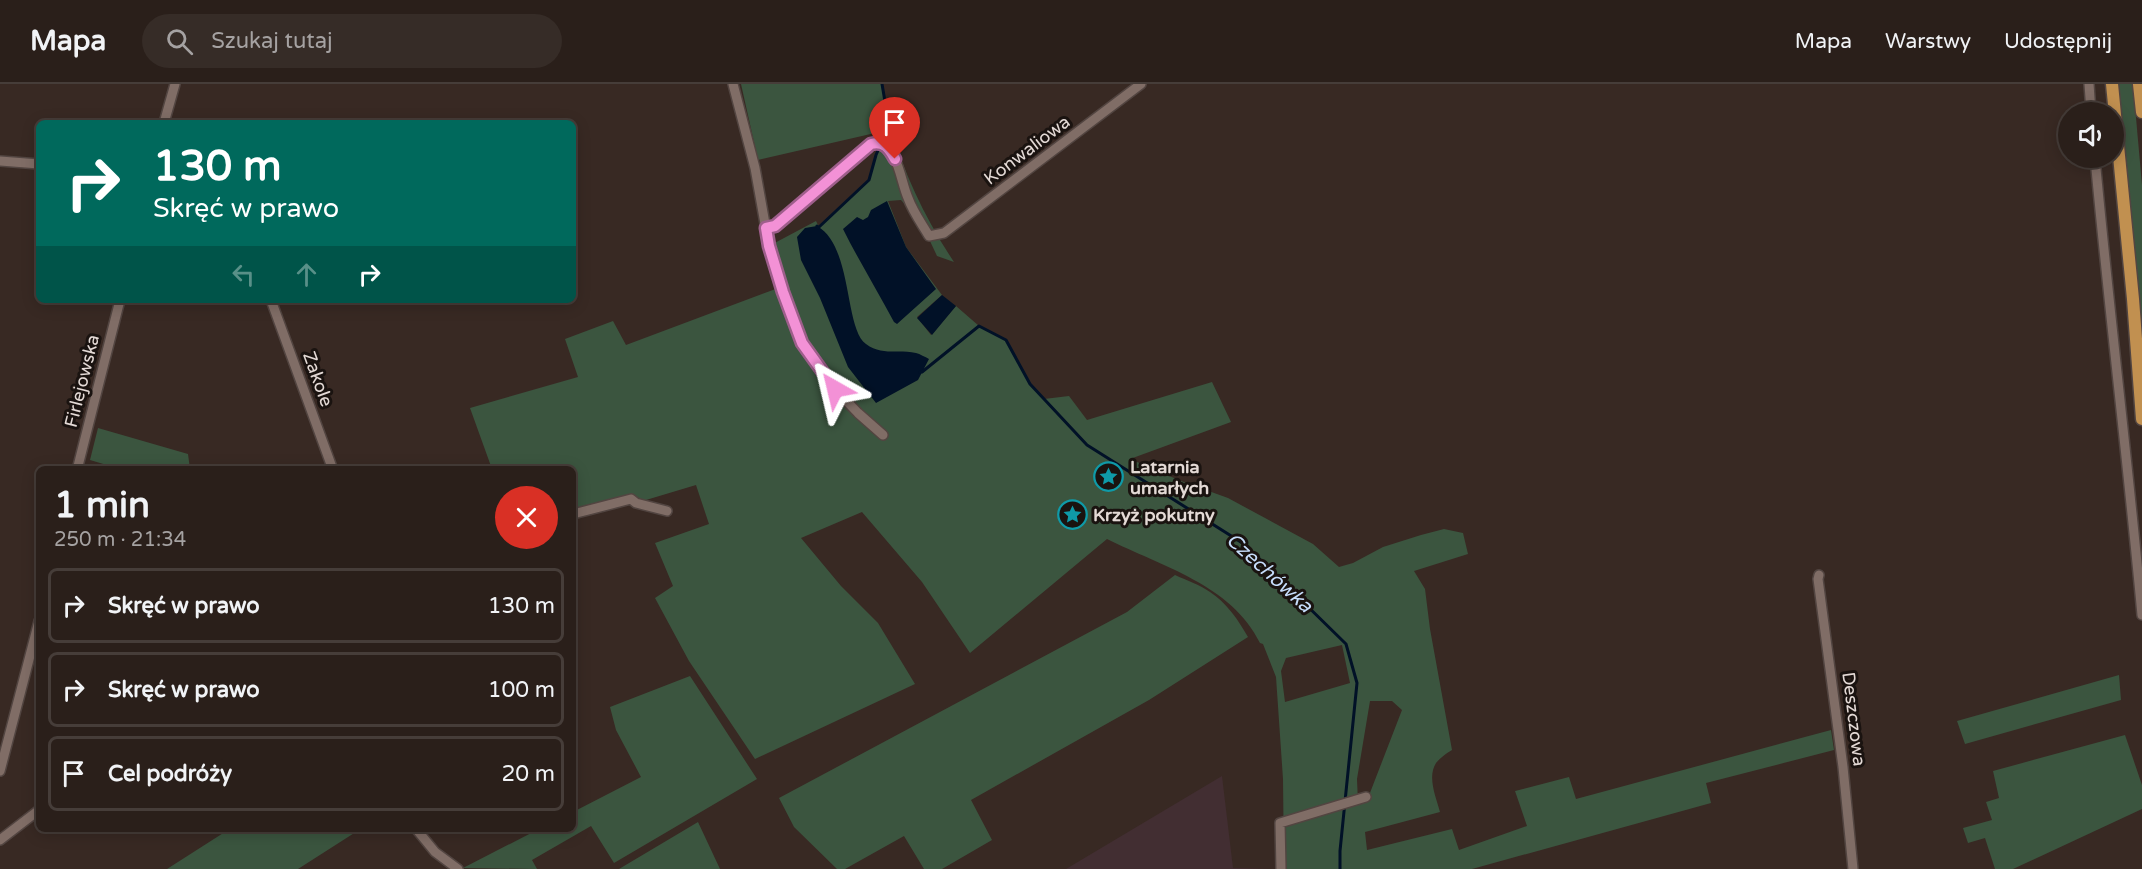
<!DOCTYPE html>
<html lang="pl">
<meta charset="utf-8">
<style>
:root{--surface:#2a1f1a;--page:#362c27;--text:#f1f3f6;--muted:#a5a2a2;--line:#463d39}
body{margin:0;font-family:"Varela Round",sans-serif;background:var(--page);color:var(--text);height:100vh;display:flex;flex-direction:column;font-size:22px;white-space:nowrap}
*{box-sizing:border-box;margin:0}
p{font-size:20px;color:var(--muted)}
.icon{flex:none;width:33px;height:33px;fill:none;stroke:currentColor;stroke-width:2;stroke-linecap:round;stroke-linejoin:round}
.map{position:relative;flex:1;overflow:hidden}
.sheet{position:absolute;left:36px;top:382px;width:540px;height:366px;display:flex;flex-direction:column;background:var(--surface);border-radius:9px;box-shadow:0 3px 15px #0003,0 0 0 2px var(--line)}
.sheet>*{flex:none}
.banner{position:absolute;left:36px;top:36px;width:540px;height:183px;border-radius:9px;box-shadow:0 3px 15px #0003,0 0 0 2px var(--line);background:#00695c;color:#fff;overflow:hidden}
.controls{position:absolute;left:2058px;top:18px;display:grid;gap:12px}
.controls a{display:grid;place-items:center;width:66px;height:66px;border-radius:50%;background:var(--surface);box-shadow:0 3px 15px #0003,0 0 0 2px var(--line);font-size:30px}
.pin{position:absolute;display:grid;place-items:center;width:51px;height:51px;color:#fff;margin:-62px -26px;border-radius:50% 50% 50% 0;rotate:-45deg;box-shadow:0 0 6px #0007}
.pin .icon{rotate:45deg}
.me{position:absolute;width:66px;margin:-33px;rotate:323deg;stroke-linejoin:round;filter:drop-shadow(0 0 4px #0008)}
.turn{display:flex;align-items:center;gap:21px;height:126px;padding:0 18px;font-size:27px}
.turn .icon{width:78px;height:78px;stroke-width:2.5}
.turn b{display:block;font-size:42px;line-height:51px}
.lanes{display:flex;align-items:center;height:57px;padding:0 18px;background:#0003;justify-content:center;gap:30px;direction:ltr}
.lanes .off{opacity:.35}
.round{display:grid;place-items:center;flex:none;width:63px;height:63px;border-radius:32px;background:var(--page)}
.head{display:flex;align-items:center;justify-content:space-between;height:102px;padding:0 18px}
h1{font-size:36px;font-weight:800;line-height:45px}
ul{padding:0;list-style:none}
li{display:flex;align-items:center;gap:18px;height:75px;margin:0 12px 9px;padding:0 6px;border:3px solid var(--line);border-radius:9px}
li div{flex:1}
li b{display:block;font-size:22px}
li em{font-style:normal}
header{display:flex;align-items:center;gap:36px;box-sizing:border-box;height:84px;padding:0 30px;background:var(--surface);border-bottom:2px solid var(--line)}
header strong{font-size:28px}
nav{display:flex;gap:33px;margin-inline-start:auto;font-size:21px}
.search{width:420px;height:54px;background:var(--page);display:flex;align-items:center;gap:15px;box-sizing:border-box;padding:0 21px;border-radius:33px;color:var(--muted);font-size:22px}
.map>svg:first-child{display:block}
</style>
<header>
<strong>Mapa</strong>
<div class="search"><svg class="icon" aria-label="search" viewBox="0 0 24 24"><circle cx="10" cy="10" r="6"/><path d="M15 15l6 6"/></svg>Szukaj tutaj</div>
<nav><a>Mapa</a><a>Warstwy</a><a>Udostępnij</a></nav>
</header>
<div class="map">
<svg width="2142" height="785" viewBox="0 0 2142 785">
<rect width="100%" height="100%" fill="#382923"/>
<path fill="#422e32" d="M 1222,692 L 1233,784 L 1275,785 L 1066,785 Z"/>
<path fill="#3b553f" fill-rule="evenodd" d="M 741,0 L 882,0 C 884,14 886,28 890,42 C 904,90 926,136 954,178 L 937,172 L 922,140 L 901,116 L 888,117 L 906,163 L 942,211 L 917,233 L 931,251 L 956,222 L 979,242 L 1006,256 L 1030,300 L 1044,315 L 1069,312 L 1087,336 L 1212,298 L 1231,338 L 1130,375 L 1181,397 L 1228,414 L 1313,460 L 1339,483 L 1353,479 L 1383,463 L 1421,451 L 1444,445 L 1463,449 L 1468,470 L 1414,487 L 1425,505 L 1430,545 L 1452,666 C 1447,669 1440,674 1436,679 C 1427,693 1436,713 1440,728 L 1365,748 L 1367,766 L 1452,745 L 1459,766 L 1527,742 L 1515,707 L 1569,693 L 1576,715 L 1831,646 L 1834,666 L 1706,699 L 1711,719 L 1472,785 L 1284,785 L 1283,695 L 1276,593 L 1263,560 L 1260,559 C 1232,501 1161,482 1107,455 L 970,569 L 922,498 L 862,428 L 801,454 L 841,502 L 878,539 L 915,600 L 755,675 L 689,577 L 655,514 L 673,502 L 655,459 L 709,440 L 696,401 L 636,419 L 573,432 L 573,386 L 492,385 L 470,324 L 578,293 L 565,255 L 613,237 L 626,261 L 781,203 L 769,162 L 816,137 L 819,143 L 869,96 L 876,71 L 889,42 L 875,49 L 758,76 ZM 1342,561 L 1350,599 L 1285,618 L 1281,587 L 1286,574 ZM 1370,617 L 1392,617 L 1402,626 L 1368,714 L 1358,719 L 1357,695 Z
M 2118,0 L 2133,0 L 2142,101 L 2142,264 Z
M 98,344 L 188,370 L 190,385 L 120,385 L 90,376 Z
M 1175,491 C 1186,496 1200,501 1210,508 C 1226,518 1239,537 1248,553 L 1149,616 L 971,716 L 992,756 L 942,785 L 924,785 L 904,752 L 845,785 L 837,785 L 794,743 L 779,714 L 1127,528 Z
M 2119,591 L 2121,616 L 1965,660 L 1957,637 Z
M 690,592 L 757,695 L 614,779 L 591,742 L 532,776 L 537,785 L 463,784 L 537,746 L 573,746 L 573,728 L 641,693 L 616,646 L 610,623 Z
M 2125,651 L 2142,701 L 2142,725 L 2013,785 L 1995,785 L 1985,754 L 1968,759 L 1963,744 L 1992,736 L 1986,718 L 1999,714 L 1993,687 Z
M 698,738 L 720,785 L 619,785 Z
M 228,746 L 359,746 L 298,785 L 167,785 Z"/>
<path fill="#011127" d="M 887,117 L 906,163 L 936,205 L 897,240 L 894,238 C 877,206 859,177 843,145 L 857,133 L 863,136 L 868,133 L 871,126 Z
M 817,142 C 853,162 844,244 866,260 C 882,272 898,265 916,269 C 920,270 925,273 929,275 L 918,296 L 876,319 L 848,283 L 820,214 L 801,176 L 797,153 L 805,144 Z
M 942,211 L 956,222 L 932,251 L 917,234 Z"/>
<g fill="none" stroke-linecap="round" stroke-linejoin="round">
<path stroke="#011127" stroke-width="3" d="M 817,142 L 818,144 L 869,96 L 876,71 L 889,41 L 882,0
M 920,288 L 922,288 L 979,242 L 1006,256 L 1030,300 L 1087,361 L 1244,460 L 1346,560 L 1357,599 L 1340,767 L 1340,785"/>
<defs>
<path id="minor" d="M 733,0 L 755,84 L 769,162 L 783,209 L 802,259 L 835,305 L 858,329 L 883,351
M 2089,0 L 2091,28
M 164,39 L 175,0
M 2095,74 C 2109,226 2128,379 2142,531
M 0,77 L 39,80
M 766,144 L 775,142 L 859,69 L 871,60 L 877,58 C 899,65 900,96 908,114 C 913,128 922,140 929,152 L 944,149 L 1141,0
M 271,216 L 333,386
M 77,386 L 120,216
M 573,430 L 631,415 L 636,419 L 667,427
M 1819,491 L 1818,495 L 1843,683 L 1853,785
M 0,687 L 39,537
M 417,746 L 435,768 L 458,785
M 0,756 L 39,726
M 1281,785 L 1280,739 L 1366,713"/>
<path id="major" d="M 2112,0 L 2133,215 L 2142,335
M 2139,0 L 2142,28"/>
</defs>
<use href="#minor" stroke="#524541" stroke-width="12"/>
<use href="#major" stroke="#524541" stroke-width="15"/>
<use href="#minor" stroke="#806d66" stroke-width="9"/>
<use href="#major" stroke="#c19050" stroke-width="12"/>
</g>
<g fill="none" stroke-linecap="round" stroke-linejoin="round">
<defs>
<path id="route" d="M 835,305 L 802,259 L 783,208 L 769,162 L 766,144 L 775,142 L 871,60 C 884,57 889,64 895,75"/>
</defs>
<use href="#route" stroke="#9e5e8b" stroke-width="15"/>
<use href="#route" stroke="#f391d6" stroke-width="10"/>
</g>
<defs>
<symbol id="sight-ring" viewBox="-11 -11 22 22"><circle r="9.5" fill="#1a1310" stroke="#0f9aa8" stroke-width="1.5"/><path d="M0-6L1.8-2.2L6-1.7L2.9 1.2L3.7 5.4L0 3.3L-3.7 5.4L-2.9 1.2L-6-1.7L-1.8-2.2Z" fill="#0f9aa8"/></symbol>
</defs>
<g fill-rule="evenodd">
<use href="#sight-ring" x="1092" y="376" width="33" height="33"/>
<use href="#sight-ring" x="1056" y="414" width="33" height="33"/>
</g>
<g text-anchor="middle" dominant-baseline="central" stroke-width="6" stroke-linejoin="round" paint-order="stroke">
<g font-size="18" fill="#e4dad6" stroke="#1a1310">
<text transform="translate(1027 66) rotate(-37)">Konwaliowa</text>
<text transform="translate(318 295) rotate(70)">Zakole</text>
<text transform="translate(82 297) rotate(-76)">Firlejowska</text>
<text transform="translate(1854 635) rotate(83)">Deszczowa</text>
</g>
<g font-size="18" font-weight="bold" fill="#e4dad6" stroke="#1a1310" text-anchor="start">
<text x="1130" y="383">Latarnia<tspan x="1130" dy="21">umarłych</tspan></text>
<text x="1093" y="431">Krzyż pokutny</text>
</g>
<g font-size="20" font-style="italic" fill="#c6ddfb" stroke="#1a1310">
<text transform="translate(1269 489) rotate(42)">Czechówka</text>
</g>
</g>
</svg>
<div class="controls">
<a><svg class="icon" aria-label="sound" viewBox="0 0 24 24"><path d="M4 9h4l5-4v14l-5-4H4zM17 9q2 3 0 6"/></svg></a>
</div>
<div class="pin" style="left:895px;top:75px;background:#d93025"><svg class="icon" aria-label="arrive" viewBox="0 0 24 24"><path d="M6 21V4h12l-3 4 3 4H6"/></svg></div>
<svg class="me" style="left:835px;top:305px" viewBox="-20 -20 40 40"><path d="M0-17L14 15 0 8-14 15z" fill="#f391d6" stroke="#fff" stroke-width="4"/></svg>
<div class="banner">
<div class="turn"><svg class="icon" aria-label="right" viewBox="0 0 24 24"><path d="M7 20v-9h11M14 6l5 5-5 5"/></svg><div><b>130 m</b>Skręć w prawo</div></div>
<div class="lanes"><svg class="icon off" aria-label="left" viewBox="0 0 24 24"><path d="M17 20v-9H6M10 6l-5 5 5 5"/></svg><svg class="icon off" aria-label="ahead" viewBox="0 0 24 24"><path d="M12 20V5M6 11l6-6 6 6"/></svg><svg class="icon" aria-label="right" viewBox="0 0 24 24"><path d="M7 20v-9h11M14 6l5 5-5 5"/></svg></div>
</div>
<section class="sheet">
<div class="head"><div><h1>1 min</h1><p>250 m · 21:34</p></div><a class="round" style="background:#d93025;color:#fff"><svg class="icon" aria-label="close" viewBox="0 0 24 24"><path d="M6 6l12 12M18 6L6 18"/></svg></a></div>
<ul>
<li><svg class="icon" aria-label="right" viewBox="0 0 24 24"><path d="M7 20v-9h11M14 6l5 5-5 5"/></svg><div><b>Skręć w prawo</b></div><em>130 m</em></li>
<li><svg class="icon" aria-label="right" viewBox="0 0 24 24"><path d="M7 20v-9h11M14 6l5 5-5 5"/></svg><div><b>Skręć w prawo</b></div><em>100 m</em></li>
<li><svg class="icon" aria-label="arrive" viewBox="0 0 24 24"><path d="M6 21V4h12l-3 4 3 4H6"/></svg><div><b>Cel podróży</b></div><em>20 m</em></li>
</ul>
</section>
</div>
